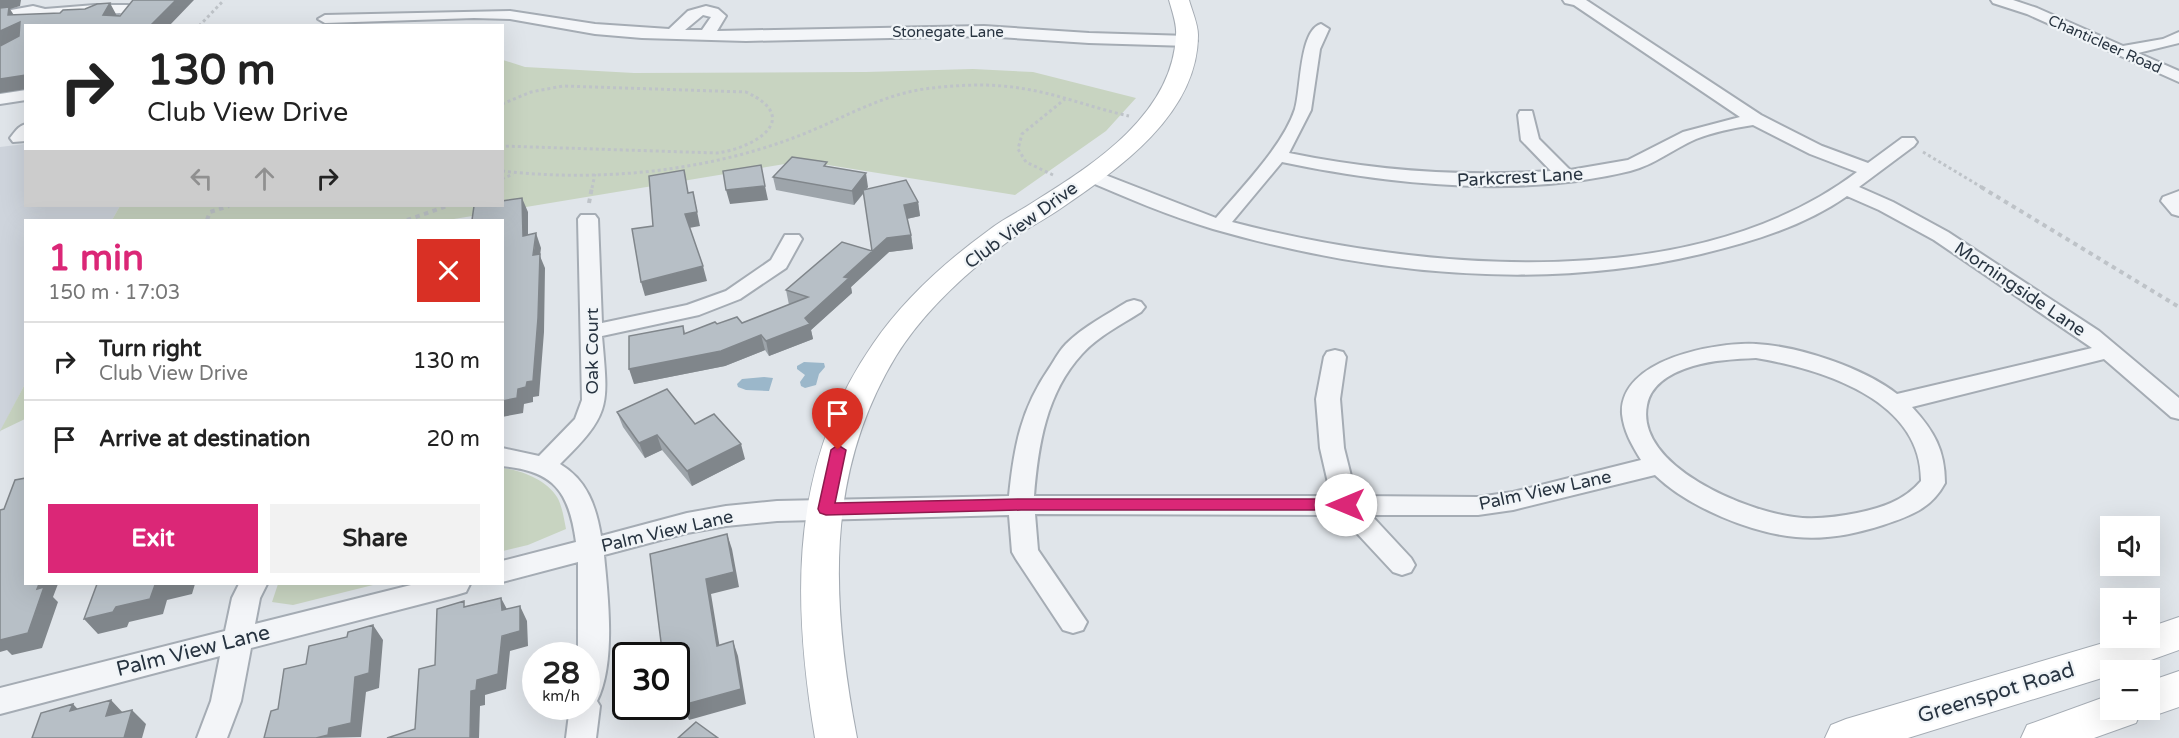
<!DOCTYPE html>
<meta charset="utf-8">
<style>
:root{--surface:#fff;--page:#f2f2f2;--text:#222;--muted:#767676;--line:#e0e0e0;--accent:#db2777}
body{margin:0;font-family:"Varela Round",sans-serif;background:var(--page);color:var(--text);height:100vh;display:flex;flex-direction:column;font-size:22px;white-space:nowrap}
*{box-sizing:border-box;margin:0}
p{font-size:20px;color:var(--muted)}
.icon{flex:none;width:33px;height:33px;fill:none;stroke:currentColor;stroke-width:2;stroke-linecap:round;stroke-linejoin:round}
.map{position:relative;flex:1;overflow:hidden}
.details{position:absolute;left:24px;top:219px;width:480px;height:366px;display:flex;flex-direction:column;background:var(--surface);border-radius:0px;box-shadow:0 6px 24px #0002}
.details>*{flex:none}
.banner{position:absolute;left:24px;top:24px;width:480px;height:183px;border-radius:0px;box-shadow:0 6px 24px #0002;background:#fff;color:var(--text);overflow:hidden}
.controls{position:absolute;left:2100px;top:516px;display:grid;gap:12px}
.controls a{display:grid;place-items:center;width:60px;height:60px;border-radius:0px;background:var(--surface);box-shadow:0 6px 24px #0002;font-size:30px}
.speed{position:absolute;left:522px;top:642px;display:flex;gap:12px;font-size:30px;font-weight:700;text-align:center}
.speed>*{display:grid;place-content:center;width:78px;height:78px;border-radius:50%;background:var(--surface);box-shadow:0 6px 24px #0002;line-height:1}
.speed small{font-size:15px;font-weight:400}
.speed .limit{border:3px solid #111;border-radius:9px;background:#fff;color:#111}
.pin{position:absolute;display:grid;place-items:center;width:51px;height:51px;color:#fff;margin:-62px -26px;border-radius:50% 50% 50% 0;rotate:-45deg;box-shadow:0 0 6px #0007}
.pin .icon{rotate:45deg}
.me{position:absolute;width:66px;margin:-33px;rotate:270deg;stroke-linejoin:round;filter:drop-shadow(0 0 4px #0008)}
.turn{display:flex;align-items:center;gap:21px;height:126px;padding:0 24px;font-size:27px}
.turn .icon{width:78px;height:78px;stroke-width:2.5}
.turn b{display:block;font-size:42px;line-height:51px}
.lanes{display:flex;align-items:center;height:57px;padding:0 24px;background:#0003;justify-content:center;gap:30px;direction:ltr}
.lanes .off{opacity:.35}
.round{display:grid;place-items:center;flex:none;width:63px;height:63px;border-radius:0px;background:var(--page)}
.head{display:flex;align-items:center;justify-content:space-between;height:102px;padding:0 24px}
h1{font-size:36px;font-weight:700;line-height:45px;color:var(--accent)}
.cta{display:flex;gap:12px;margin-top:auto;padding:12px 24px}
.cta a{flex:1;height:69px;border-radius:0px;background:var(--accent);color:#fff;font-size:24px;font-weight:700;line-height:69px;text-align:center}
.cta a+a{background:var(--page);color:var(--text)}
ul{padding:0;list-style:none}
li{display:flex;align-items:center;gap:18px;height:78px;padding:0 24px;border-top:2px solid var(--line)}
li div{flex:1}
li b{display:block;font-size:22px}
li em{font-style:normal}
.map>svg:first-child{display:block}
</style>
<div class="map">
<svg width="2179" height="738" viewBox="0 0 2179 738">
<rect width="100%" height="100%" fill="#e0e5ea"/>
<path fill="#ced4dc" d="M 25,144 L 26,206 L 120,206 L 112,220 L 26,220 L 25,384 L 0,432 L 0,147 Z"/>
<path fill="#c8d4c1" d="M 503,60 L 525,67 L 634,73 L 866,72 L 973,69 L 1033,72 L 1136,98 L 1106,131 L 1015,195 L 803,161 L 448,220 L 112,220 L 120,206 L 502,206 Z
M 25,384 L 25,419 L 0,431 Z
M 503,468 C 520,470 547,480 557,497 C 562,505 564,519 566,529 L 528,545 L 503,551 Z
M 278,584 L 377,584 L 293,605 L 272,602 Z"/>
<path fill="#9bb7ca" d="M 804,362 L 824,363 L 825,367 L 819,374 L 816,385 L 805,388 L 801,386 L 800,382 L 805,375 L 797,369 L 797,366 Z
M 764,377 L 773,378 L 769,391 L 746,390 L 738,387 L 737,384 L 742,379 Z"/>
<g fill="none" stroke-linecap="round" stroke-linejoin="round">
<defs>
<path id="street" d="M 1563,0 L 1586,0 L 1761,115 L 1822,146 L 1868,163 L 1902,138 L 1914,138 L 1917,142 L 1914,146 L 1859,187 L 1893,202 L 1948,232 L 2099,331 L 2179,398 L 2179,419 L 2171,417 L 2104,359 L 1912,407 C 1934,431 1945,450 1945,483 C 1931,509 1910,516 1883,525 C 1855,534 1826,540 1796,537 C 1751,533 1688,507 1655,475 L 1513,510 L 1478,515 L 1371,515 L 1411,558 L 1415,565 L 1411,572 L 1402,575 L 1393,572 L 1340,515 L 1035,514 L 1038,550 L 1087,622 L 1083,630 L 1073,633 L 1063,630 L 1016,559 L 1012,552 L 1009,515 L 777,521 L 726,526 L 687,533 L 604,555 C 608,596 616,663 597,701 L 600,706 L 596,738 L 566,738 L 570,706 L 586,706 L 586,656 L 578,656 L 578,562 L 502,582 L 502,561 L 576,542 C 569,492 555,471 502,466 L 502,448 L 539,456 L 575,419 L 582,400 L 578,219 L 581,215 L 595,215 L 598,219 L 602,323 L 687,305 L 726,291 L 771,260 L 785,235 L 799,235 L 802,239 L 786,268 L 740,299 L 699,315 L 602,336 C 608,406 612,413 560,464 C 587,480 596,506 601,536 L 687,513 L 726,506 L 777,501 L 1009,496 C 1014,446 1021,409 1050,367 C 1055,359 1060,350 1066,344 C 1083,327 1106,315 1127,302 L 1134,300 L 1141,302 L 1145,307 L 1141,312 C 1121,325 1098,336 1082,354 C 1046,393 1038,446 1034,496 L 1331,496 L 1320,448 L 1316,399 L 1324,357 L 1327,352 L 1335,350 L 1343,352 L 1346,357 L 1340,399 L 1344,448 L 1356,496 L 1478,497 L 1513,492 L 1641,460 C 1632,445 1624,432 1622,414 C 1619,359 1716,342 1756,344 C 1798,346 1864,368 1897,394 L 2092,348 L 1934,240 L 1879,210 L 1847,196 C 1804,226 1752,242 1701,254 C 1542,292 1369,274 1213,229 C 1169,216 1125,197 1083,179 L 1080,175 L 1083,171 L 1095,171 L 1216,218 C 1241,188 1283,146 1295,109 C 1301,91 1299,30 1321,24 L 1329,29 L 1320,49 L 1311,110 L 1289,153 C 1376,171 1462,177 1551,171 L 1521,140 L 1518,115 L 1520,111 L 1532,111 L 1539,139 L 1570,170 L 1628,160 L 1683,132 L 1740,117 L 1574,5 L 1565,3 ZM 1753,125 L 1810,154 L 1857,172 C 1693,296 1421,271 1232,222 L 1282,162 C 1391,185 1521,198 1630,171 C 1654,165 1673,149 1696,139 C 1714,132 1733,128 1753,125 ZM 1756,358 C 1821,369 1922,399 1921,481 C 1904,501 1881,508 1857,513 C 1837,517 1814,520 1794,517 C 1746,511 1635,466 1647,405 C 1651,383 1673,372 1693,366 C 1713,360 1735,359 1756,358 Z
M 1991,0 L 2013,0 L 2037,8 L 2123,46 L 2163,39 L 2179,32 L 2179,43 L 2138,53 L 2179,71 L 2179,82 L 2027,14 L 1993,3 Z
M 95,5 L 128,5 L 138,11 L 127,26 L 112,26 L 121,13 L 44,18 L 32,15 L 0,20 L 0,12 L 33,6 L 45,9 Z
M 706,6 L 718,9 L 726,16 L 717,31 L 984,26 L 1089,33 L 1189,36 L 1197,41 L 1189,46 L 1089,43 L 984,36 L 746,41 L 642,38 L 595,34 L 510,19 L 474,18 L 325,23 L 318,19 L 325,15 L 510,11 L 595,24 L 669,29 L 688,11 ZM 703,15 L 711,17 L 702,30 L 685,30 Z
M 26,90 L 26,100 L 0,104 L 0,94 Z
M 26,124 L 26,141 L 13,142 L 10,138 C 15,132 18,126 26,124 Z
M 2179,191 L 2179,216 L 2172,214 L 2161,201 L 2163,197 Z
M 239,584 L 267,584 L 260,598 L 255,624 L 415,584 L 470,584 L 466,592 L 456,595 L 251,648 L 241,701 L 227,738 L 197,738 L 211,701 L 220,656 L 0,714 L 0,688 L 225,631 L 232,598 Z"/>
<path id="secondary" d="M 1169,0 L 1189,0 C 1192,11 1198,24 1198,35 C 1198,114 1119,169 1060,209 C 1044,220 1026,229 1010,240 C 968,271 924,311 896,356 C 823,476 832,606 857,738 L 815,738 C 792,600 789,465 873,344 C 903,300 945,262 989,230 C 1003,219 1020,211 1035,201 C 1095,164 1173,113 1176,35 C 1177,24 1172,11 1169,0 Z
M 2179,617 L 2179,650 L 2123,670 L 2110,670 L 2110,675 L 2102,678 L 1908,738 L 1825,738 L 1831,725 L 1846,719 L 2120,638 L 2150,638 L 2150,627 Z
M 2179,671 L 2179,707 L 2150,717 L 2140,714 L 2136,723 L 2094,738 L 2021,738 L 2027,725 L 2110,695 L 2110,710 L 2150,710 L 2150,681 Z"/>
</defs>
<use href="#street" stroke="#a5acb4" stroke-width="4"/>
<use href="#secondary" stroke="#a5acb4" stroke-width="2"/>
<path stroke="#bec3c8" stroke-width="3" stroke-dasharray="3 3" stroke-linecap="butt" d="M 199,26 L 224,0
M 502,104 L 531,92 L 563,86 L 746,92 C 804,119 754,148 717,153 L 502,146
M 1923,152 L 1983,188
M 502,171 C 598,182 702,172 793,138 C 837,122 877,96 924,89 C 955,85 988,83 1019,88 C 1056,93 1092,108 1129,116
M 1053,175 L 1026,162 L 1018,149 L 1022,134 L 1065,99
M 502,179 L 513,174
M 592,188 L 595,174"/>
<path stroke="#bec3c8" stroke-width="4" stroke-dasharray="4.5 4.5" stroke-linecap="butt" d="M 1981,187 L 2179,307
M 589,203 L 592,187
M 207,220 L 210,212 L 229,206
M 407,220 L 447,206"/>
<use href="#street" fill="#f3f5f8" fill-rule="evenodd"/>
<use href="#secondary" fill="#fff" fill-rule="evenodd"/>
</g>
<path fill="#9da4aa" d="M 828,167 L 868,187 L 866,189 L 918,202 L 920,216 L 907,219 L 911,235 L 913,249 L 889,252 L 851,287 L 852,293 L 811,330 L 813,339 L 769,356 L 765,350 L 725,366 L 634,384 L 683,326 L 685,333 L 717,324 L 742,323 L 789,305 L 786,290 L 872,251 L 864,193 L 854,205 L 776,190 L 773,177 Z
M 617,412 L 695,424 L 745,459 L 692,486 L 662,450 L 645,458 L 623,427 Z"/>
<path fill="#80868b" d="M 0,0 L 21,0 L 20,6 L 10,9 L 17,20 L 20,22 L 26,36 L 0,47 L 0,31 L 8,15 L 0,11 Z
M 176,0 L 194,0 L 169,26 L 150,26 Z
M 110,3 L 117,16 L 103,15 Z
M 26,75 L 26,89 L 0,93 L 0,79 Z
M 866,173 L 868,187 L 854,205 L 852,191 Z
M 765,186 L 768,200 L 730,204 L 726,190 Z
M 693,192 L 700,226 L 689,228 L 685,214 Z
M 522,198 L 528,212 L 528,250 L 523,236 Z
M 918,202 L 920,216 L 906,219 L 904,205 Z
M 536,233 L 541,248 L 540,256 L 545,268 L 544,332 L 539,396 L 533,397 L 533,402 L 524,404 L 523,413 L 502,417 L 502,401 L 518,389 Z
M 911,235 L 913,249 L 889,252 L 851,287 L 852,293 L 811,330 L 813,339 L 769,356 L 766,341 L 805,318 L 844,277 L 887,238 Z
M 703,266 L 707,281 L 645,296 L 641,282 Z
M 761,335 L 765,350 L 725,366 L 634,384 L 629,369 Z
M 657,435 L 662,450 L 645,458 L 639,443 Z
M 741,444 L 745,459 L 692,486 L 687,471 Z
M 727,534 L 732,549 L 739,587 L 711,594 L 722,661 L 717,646 L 706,579 Z
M 39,584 L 58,584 L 53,597 L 58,602 L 42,648 L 12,655 L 7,650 L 0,652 L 0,633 Z
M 159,584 L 195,584 L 192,594 L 167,600 L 163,614 L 129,622 L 127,627 L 98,634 L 84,619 L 116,607 L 155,585 Z
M 501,598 L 509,613 L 502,610 Z
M 520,606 L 527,621 L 528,646 L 510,651 L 506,689 L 485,695 L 485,705 L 480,706 L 479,738 L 470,738 L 471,691 Z
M 373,625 L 383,640 L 379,688 L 366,692 L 361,737 L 316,738 L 329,728 L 355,677 Z
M 733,641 L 738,656 L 746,704 L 689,720 L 683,705 Z
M 676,645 L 682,660 L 676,662 L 676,656 L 665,656 L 662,650 Z
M 111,700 L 125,715 L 106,716 Z
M 73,704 L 87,719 L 70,711 Z
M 132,710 L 146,724 L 142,738 L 124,738 Z"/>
<path fill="#b7bfc6" stroke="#80868b" stroke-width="1.5" d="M 133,0 L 176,0 L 150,26 L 26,26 L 26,75 L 0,79 L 0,46 L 19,36 L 20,22 L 0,31 L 0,8 L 9,7 L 8,15 L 60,13 L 63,10 L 85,9 L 97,4 L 110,3 L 103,15 L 120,16 Z
M 792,157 L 827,162 L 824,166 L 866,173 L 852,191 L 773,177 Z
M 761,165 L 765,186 L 726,190 L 723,171 Z
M 684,170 L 688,193 L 693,192 L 697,212 L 685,214 L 703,266 L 641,282 L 632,229 L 653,226 L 649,176 Z
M 906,180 L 918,202 L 904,205 L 911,235 L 887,238 L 844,277 L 849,278 L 805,318 L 810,324 L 766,341 L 761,335 L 721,351 L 629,369 L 629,336 L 683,326 L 684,334 L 715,322 L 717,324 L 737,317 L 742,323 L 808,297 L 786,290 L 842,242 L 872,251 L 863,190 Z
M 522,198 L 523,236 L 536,233 L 533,255 L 540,254 L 538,318 L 533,381 L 527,382 L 526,387 L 518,389 L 517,398 L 502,401 L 502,220 L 472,220 L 474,206 L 502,206 L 502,201 Z
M 667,389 L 695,424 L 714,414 L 741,444 L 687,471 L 657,435 L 639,443 L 617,412 Z
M 26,478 L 26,584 L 39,584 L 37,589 L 44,587 L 28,633 L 0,640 L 0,510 L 4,509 L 15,480 Z
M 727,534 L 734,572 L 706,579 L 717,646 L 733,641 L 741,689 L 683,705 L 676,645 L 662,650 L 650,554 Z
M 97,584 L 159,584 L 155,585 L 150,599 L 116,607 L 113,612 L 84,619 Z
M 501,598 L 502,610 L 520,606 L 520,631 L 502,636 L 498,674 L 477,680 L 476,690 L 471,691 L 470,738 L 387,738 L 415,729 L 419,669 L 435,665 L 437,609 L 464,601 L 464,607 Z
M 373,625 L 369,673 L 355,677 L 351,723 L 329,728 L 328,735 L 316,738 L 264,738 L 271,711 L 278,709 L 284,669 L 306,664 L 309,646 L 347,637 L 348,632 Z
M 111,700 L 106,716 L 132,710 L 124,738 L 32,738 L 41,713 L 73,704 L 70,711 Z
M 696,722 L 718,738 L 678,738 Z"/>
<path fill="#db2777" stroke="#8e194d" stroke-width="1.5" d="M 838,445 L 846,450 L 835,503 L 1021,499 L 1346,499 L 1351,501 L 1354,505 L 1351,509 L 1346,510 L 1021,510 L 826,515 L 820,513 L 818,509 L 831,450 Z"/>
<g text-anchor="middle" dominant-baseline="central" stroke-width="4.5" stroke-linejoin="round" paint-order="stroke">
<g font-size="15" fill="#283441" stroke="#f0f4f7">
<text x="948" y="32">Stonegate Lane</text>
<text transform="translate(2105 44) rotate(24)">Chanticleer Road</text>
</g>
<g font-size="18" fill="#283441" stroke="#f0f4f7">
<text transform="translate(1520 177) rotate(-3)">Parkcrest Lane</text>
<text transform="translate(1021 225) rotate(-36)">Club View Drive</text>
<text transform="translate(2020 289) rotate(34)">Morningside Lane</text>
<text transform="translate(592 351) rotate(-90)">Oak Court</text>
<text transform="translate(1545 490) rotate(-12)">Palm View Lane</text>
<text transform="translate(667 531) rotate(-13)">Palm View Lane</text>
</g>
<g font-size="21" fill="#283441" stroke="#f0f4f7">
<text transform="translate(193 651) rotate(-14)">Palm View Lane</text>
<text transform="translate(1996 693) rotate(-17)">Greenspot Road</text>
</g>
</g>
</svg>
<div class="controls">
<a><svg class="icon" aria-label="sound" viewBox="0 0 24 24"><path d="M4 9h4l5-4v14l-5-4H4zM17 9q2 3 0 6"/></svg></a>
<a>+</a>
<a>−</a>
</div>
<div class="speed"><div>28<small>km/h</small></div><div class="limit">30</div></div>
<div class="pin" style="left:838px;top:450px;background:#d93025"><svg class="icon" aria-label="arrive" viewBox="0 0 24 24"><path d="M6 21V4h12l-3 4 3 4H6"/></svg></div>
<svg class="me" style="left:1346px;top:505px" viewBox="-20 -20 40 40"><circle r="19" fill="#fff"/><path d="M0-13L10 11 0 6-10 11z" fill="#db2777"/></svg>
<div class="banner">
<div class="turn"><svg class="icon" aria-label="right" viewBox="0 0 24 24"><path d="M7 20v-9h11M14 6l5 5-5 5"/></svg><div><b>130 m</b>Club View Drive</div></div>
<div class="lanes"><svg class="icon off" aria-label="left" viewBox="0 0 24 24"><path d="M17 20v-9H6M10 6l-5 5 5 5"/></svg><svg class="icon off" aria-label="ahead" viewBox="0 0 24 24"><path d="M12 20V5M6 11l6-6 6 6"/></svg><svg class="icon" aria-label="right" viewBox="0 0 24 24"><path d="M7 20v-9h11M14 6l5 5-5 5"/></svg></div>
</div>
<section class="details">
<div class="head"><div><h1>1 min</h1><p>150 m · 17:03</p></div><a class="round" style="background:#d93025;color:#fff"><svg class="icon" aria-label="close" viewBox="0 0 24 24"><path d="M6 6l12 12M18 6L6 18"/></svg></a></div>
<ul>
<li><svg class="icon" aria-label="right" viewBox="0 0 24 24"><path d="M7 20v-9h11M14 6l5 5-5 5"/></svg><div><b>Turn right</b><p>Club View Drive</p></div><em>130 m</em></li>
<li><svg class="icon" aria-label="arrive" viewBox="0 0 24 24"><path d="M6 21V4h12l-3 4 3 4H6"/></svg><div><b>Arrive at destination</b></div><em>20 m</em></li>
</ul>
<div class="cta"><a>Exit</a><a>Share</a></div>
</section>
</div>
